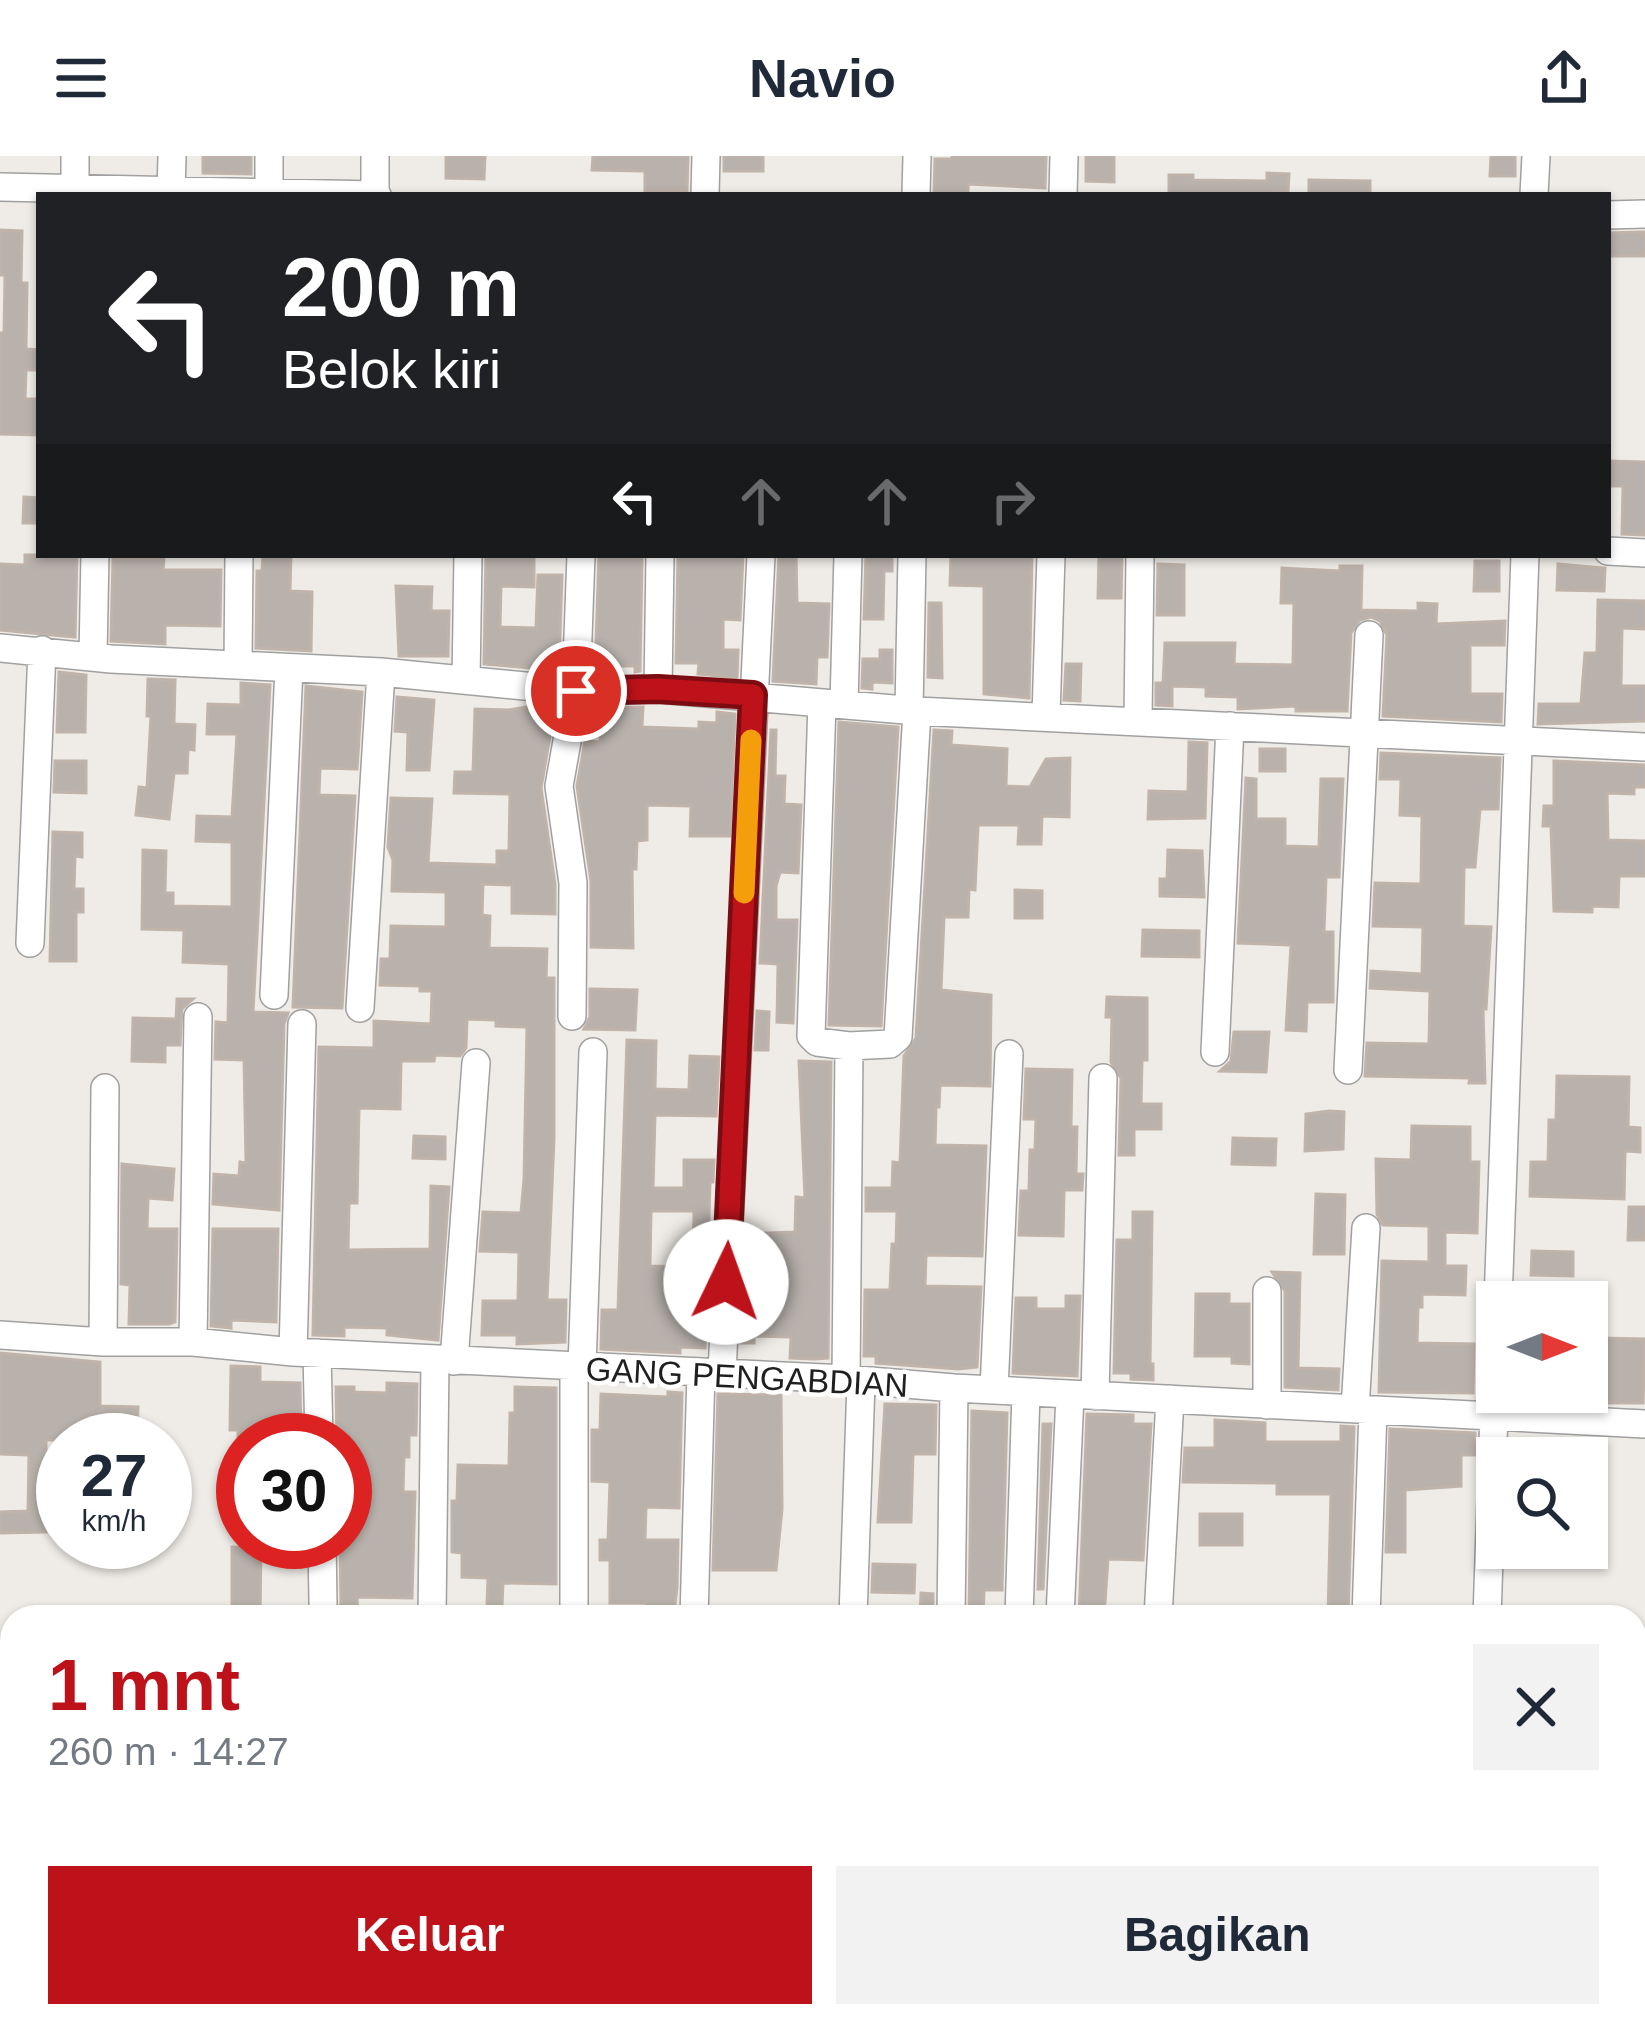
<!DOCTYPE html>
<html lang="id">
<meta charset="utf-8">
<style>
:root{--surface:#fff;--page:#f2f2f3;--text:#1f2937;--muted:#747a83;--accent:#bd121a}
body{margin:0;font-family:Arial,sans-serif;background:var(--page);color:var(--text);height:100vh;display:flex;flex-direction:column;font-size:45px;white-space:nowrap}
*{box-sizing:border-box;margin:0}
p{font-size:39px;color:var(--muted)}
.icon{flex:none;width:66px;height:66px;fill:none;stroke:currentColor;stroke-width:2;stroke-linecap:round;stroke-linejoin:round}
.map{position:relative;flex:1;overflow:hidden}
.details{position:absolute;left:0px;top:1449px;width:1647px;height:423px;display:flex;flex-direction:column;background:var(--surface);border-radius:36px 36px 0 0;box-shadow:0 3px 9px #0004}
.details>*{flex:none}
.banner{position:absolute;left:36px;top:36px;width:1575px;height:366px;border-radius:0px;box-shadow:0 3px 9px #0004;background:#202124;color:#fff;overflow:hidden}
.needle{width:78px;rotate:90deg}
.buttons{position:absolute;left:1476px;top:1125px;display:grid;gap:24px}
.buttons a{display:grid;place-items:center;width:132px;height:132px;border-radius:0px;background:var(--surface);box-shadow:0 3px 9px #0004;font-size:60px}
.speed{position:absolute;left:36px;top:1257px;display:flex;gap:24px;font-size:60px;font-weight:700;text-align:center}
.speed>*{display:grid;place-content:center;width:156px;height:156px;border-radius:50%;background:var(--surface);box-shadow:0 3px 9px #0004;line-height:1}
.speed small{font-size:30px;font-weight:400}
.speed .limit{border:18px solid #d22;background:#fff;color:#111}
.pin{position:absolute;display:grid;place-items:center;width:102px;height:102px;color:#fff;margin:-51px;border:6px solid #fff;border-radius:50%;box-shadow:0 3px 12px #0007}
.me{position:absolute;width:132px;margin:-66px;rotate:3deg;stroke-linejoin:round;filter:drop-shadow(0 0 9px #0008)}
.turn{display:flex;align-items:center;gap:42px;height:252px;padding:0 48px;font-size:54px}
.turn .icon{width:156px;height:156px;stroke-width:2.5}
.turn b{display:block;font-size:84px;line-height:102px}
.lanes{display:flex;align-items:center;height:114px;padding:0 48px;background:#0003;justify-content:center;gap:60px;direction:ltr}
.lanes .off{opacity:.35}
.round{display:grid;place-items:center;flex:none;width:126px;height:126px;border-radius:0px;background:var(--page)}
.head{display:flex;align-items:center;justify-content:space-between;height:204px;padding:0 48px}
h1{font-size:72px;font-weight:700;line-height:90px;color:var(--accent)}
.primary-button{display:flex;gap:24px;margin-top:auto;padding:24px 48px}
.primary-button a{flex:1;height:138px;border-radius:0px;background:var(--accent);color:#fff;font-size:48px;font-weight:700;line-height:138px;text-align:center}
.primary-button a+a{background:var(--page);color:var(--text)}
header{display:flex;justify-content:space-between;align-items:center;height:156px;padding:0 48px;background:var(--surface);font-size:54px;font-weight:700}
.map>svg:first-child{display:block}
</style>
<header><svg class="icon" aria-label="menu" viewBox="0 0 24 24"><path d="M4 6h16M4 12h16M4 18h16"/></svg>Navio<svg class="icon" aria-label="share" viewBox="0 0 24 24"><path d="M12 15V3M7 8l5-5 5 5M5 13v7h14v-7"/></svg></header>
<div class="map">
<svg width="1645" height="1870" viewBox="0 0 1645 1870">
<rect width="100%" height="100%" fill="#efece7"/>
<path fill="#b8b1ac" stroke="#c0b3aa" stroke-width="3" fill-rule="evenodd" d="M 203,0 L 251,0 L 251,18 L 203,17 Z
M 446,0 L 485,0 L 484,23 L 446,22 Z
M 593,0 L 688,0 L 687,35 L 645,35 L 645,15 L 592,14 Z
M 724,0 L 763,0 L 763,15 L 724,15 Z
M 952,0 L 1046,0 L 1045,32 L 968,28 L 968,38 L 934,39 L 935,3 L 952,3 Z
M 1086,0 L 1114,0 L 1114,26 L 1086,25 Z
M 1491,0 L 1515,0 L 1515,20 L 1490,20 Z
M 1267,17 L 1289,18 L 1288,35 L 1273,35 L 1273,39 L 1169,39 L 1169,19 L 1193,19 L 1193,24 L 1267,25 Z
M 1309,24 L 1370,25 L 1370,39 L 1309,39 Z
M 0,74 L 22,75 L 21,127 L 27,127 L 26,193 L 39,194 L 39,214 L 26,214 L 25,243 L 39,243 L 39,279 L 0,278 L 0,177 L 4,177 L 5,119 L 0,119 Z
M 1645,76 L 1645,100 L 1608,100 L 1608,77 Z
M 1608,305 L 1645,306 L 1645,379 L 1622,378 L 1623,330 L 1608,330 Z
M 24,341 L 39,342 L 39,367 L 23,367 Z
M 25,399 L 77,399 L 75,481 L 0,474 L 0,408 L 25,409 Z
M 263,399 L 291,399 L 290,435 L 312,436 L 311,495 L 256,492 L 257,415 L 262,415 Z
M 486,399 L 534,399 L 534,431 L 501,430 L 500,471 L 536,472 L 538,419 L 562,419 L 559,510 L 542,509 L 542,513 L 484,508 Z
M 599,399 L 642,402 L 640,515 L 635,516 L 635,510 L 596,510 L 595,517 Z
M 678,399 L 743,399 L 740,464 L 723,463 L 723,494 L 738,494 L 737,522 L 698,518 L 699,507 L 676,507 Z
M 779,399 L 796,399 L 797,447 L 829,448 L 827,501 L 817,501 L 816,528 L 773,525 Z
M 866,399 L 892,399 L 892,415 L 884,415 L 883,463 L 864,463 Z
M 951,399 L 1032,399 L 1029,542 L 984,538 L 984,430 L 950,429 Z
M 1099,399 L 1122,399 L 1121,442 L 1098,442 Z
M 113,403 L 164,403 L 163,414 L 221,414 L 220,470 L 165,469 L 165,488 L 111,485 Z
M 1475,405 L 1499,405 L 1499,435 L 1474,435 Z
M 1158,408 L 1184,409 L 1184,459 L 1157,459 Z
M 1558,408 L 1605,412 L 1604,435 L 1557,434 Z
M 1340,410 L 1362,410 L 1361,454 L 1418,455 L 1418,447 L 1437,448 L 1436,468 L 1505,465 L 1504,489 L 1470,489 L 1470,538 L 1502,538 L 1501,566 L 1383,560 L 1387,479 L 1380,465 L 1371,461 L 1360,464 L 1351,477 L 1347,555 L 1296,555 L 1296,550 L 1238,553 L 1238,541 L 1206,540 L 1206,531 L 1172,530 L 1172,550 L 1156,549 L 1156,527 L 1163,527 L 1165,487 L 1235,487 L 1234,508 L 1293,509 L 1294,447 L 1281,447 L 1282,412 L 1340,415 Z
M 396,430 L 432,431 L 431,455 L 449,455 L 448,500 L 399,500 Z
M 1598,444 L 1645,445 L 1645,473 L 1622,472 L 1621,530 L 1645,530 L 1645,565 L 1538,568 L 1539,548 L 1581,548 L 1585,497 L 1597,497 Z
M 929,447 L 941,447 L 942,522 L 928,521 Z
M 880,494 L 892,494 L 892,527 L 872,526 L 872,533 L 862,532 L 863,503 L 880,503 Z
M 1066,508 L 1081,508 L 1080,545 L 1064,544 Z
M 59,516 L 86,519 L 85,576 L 57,576 Z
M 148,523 L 175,524 L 174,568 L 195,569 L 194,594 L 188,593 L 187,617 L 174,617 L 169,663 L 136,659 L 139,631 L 147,632 L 151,560 L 147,560 Z
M 241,527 L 270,529 L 253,856 L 288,857 L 284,868 L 279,1054 L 213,1048 L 214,1018 L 239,1020 L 240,1006 L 246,1007 L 244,904 L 215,903 L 216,866 L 228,867 L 229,808 L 183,806 L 184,774 L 142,773 L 143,694 L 166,695 L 165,737 L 173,737 L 173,750 L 232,751 L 232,686 L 196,685 L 197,660 L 232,661 L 237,578 L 207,578 L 208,548 L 241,549 Z
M 306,530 L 362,536 L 357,613 L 320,612 L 319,639 L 355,640 L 342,852 L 293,851 Z
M 397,541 L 434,544 L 429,614 L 407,614 L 408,576 L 395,575 Z
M 538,549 L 555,551 L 541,632 L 555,728 L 555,758 L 512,757 L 512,729 L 483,728 L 482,759 L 490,760 L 489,792 L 547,793 L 546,822 L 554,822 L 554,983 L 547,1144 L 566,1144 L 565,1186 L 517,1188 L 517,1179 L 482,1179 L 483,1145 L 518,1145 L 519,1096 L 480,1095 L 483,1056 L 521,1057 L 524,1023 L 527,871 L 496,870 L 496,864 L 467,863 L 466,892 L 460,900 L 435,899 L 434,905 L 401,905 L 400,953 L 359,952 L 357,1047 L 349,1047 L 348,1094 L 430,1093 L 431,1030 L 449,1031 L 438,1184 L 387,1179 L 387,1172 L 344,1171 L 344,1180 L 313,1179 L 319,891 L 374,892 L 374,865 L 431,868 L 432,835 L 420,835 L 420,830 L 380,829 L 381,803 L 390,803 L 391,770 L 446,771 L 446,736 L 392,735 L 393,704 L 388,691 L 391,642 L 432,643 L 428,707 L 497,709 L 497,695 L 509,695 L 510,638 L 454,637 L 455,616 L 473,616 L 475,553 L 509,554 Z
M 643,551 L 642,571 L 699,573 L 699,566 L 717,567 L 717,556 L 735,558 L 730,680 L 690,680 L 691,650 L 647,649 L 647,684 L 637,685 L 636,713 L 632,713 L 633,792 L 591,791 L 591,725 L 577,630 L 585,585 L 600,586 L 602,552 Z
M 839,566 L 898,571 L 881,870 L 829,869 Z
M 771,574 L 776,574 L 775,620 L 785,620 L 784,648 L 801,649 L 798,717 L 780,716 L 776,730 L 776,764 L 797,764 L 793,867 L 777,866 L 778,808 L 760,807 Z
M 934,574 L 952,575 L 951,589 L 1007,593 L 1006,630 L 1030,631 L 1046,603 L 1070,602 L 1069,661 L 1042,660 L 1041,688 L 1018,688 L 1019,669 L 978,669 L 975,734 L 969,733 L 968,761 L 944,761 L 941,834 L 991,839 L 990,930 L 940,929 L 939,951 L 936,951 L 935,989 L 986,990 L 982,1100 L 926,1099 L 925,1130 L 981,1131 L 977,1211 L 959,1213 L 876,1207 L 876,1200 L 864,1200 L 865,1134 L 890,1134 L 892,1088 L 896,1088 L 897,1055 L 866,1055 L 866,1032 L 892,1032 L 893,1006 L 900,1007 L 904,900 L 916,882 Z
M 1189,586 L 1207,587 L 1205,662 L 1148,663 L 1149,635 L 1188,636 Z
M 1260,593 L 1285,593 L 1285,615 L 1260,615 Z
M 1381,597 L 1500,602 L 1498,653 L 1480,653 L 1475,711 L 1464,711 L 1463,770 L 1491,771 L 1486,853 L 1483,853 L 1485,927 L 1469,927 L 1470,922 L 1365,920 L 1367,887 L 1429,888 L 1430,835 L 1370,832 L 1371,815 L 1422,818 L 1423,771 L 1373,770 L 1375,727 L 1421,728 L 1422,660 L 1400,659 L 1401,623 L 1380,623 Z
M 55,605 L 86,605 L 86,637 L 54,636 Z
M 1554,605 L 1645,609 L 1645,631 L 1634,631 L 1634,638 L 1607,637 L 1608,684 L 1645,685 L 1645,720 L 1619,720 L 1618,751 L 1592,750 L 1592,756 L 1554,755 L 1551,670 L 1543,670 L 1544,650 L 1554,650 Z
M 1246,622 L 1256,623 L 1256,663 L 1285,663 L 1285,690 L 1319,691 L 1321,623 L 1343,623 L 1339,721 L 1326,721 L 1324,776 L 1333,776 L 1333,846 L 1307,846 L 1306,875 L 1286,874 L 1291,789 L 1238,787 Z
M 53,676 L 82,677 L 82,701 L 75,700 L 74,733 L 83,733 L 83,756 L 76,756 L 76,805 L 50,805 Z
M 1168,694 L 1202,695 L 1204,741 L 1160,740 L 1160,723 L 1167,723 Z
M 1015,734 L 1042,735 L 1042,762 L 1015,762 Z
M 1143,774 L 1199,775 L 1199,801 L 1142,800 Z
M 590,833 L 637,834 L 635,874 L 584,873 L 590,861 Z
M 1107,841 L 1147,842 L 1147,904 L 1142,904 L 1141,948 L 1161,948 L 1161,973 L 1134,973 L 1134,999 L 1119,999 L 1121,922 L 1111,906 L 1112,861 L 1106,861 Z
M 177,843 L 193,843 L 182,853 L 180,889 L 165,889 L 165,906 L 132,905 L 133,862 L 176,863 Z
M 757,855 L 769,856 L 768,894 L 755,894 Z
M 1234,876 L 1269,876 L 1266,916 L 1220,915 L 1231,905 Z
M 627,884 L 656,885 L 655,933 L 689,934 L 690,900 L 719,901 L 716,960 L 655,959 L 653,1032 L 684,1032 L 684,1004 L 714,1004 L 713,1026 L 710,1026 L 705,1192 L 680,1191 L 680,1197 L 601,1193 L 602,1154 L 618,1154 ZM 651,1055 L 694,1055 L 693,1111 L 650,1110 Z
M 799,905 L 831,906 L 828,1202 L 814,1203 L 790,1202 L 791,1181 L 754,1180 L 754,1187 L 741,1187 L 747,1078 L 795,1076 L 796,1041 L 805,1042 Z
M 1026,913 L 1072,914 L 1071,971 L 1077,971 L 1076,1018 L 1083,1018 L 1082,1034 L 1064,1034 L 1063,1080 L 1019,1079 L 1021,1035 L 1029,1035 L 1030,994 L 1035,994 L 1036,963 L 1024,963 Z
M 1557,920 L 1629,921 L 1628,971 L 1640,972 L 1640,996 L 1625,995 L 1624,1043 L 1530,1040 L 1531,1006 L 1548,1006 L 1549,964 L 1556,964 Z
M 1329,955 L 1344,956 L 1343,993 L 1305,995 L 1306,958 Z
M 1412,970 L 1470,971 L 1470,1006 L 1479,1006 L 1477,1077 L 1445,1076 L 1445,1110 L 1466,1110 L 1465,1139 L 1422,1138 L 1422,1151 L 1418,1151 L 1417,1187 L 1474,1188 L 1473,1237 L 1379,1236 L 1382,1105 L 1429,1106 L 1429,1070 L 1383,1069 L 1377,1058 L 1376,1003 L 1411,1004 Z
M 414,980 L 445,981 L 445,1003 L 413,1002 Z
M 1233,982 L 1276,983 L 1275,1009 L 1232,1008 Z
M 122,1008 L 174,1013 L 172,1044 L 148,1042 L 147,1073 L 177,1073 L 175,1166 L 169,1168 L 129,1168 L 130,1129 L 121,1128 Z
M 1316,1038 L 1345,1039 L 1344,1098 L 1314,1098 Z
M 1629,1051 L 1645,1051 L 1645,1084 L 1628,1084 Z
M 1133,1056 L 1152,1056 L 1150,1208 L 1153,1208 L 1153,1224 L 1131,1223 L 1131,1217 L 1114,1217 L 1117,1084 L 1133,1084 Z
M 213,1073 L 278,1073 L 276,1166 L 231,1164 L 231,1172 L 211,1170 Z
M 1532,1095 L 1573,1096 L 1573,1120 L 1531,1119 Z
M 1272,1116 L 1300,1117 L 1298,1212 L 1339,1213 L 1338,1234 L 1285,1231 L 1285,1135 Z
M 1196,1138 L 1229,1138 L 1229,1148 L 1249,1148 L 1249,1208 L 1232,1207 L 1232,1200 L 1195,1200 Z
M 1066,1140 L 1080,1140 L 1077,1220 L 1013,1217 L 1016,1142 L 1036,1142 L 1036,1153 L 1066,1153 Z
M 1600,1182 L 1645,1183 L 1643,1247 L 1587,1247 L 1587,1193 L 1600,1194 Z
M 0,1197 L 100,1206 L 100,1250 L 138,1251 L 137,1284 L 46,1284 L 46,1376 L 0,1377 L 0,1356 L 28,1355 L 29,1299 L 0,1298 Z
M 231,1210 L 260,1211 L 260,1226 L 300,1227 L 301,1278 L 267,1277 L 267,1284 L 238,1284 L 238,1274 L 230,1274 Z
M 387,1227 L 417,1228 L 416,1279 L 409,1279 L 409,1301 L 404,1301 L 403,1336 L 415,1336 L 412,1442 L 357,1441 L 358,1461 L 337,1461 L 341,1447 L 340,1386 L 345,1386 L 345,1284 L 337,1284 L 336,1231 L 354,1231 L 354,1236 L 387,1237 Z
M 515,1231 L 556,1232 L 556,1428 L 503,1427 L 502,1450 L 487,1450 L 488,1422 L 462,1421 L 462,1397 L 452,1396 L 452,1345 L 457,1345 L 458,1309 L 509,1310 L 510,1257 L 515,1257 Z
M 668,1236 L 682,1237 L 679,1352 L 646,1351 L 645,1384 L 678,1384 L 677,1432 L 674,1457 L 646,1457 L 646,1447 L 610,1447 L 610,1404 L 600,1404 L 600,1384 L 608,1384 L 610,1326 L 592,1325 L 592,1274 L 600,1274 L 601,1238 L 668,1241 Z
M 1519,1236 L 1576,1236 L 1576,1246 L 1519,1243 Z
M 718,1238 L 781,1239 L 782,1353 L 776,1414 L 713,1414 Z
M 885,1248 L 936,1249 L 935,1298 L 913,1298 L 911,1366 L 878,1366 Z
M 972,1255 L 1007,1257 L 1002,1434 L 984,1434 L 983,1461 L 969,1461 Z
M 1087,1258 L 1133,1259 L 1133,1268 L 1151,1268 L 1143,1404 L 1108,1403 L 1104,1461 L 1079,1461 Z
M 1215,1264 L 1265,1267 L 1265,1286 L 1341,1286 L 1341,1270 L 1354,1271 L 1348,1461 L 1328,1461 L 1331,1338 L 1277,1338 L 1277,1327 L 1183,1326 L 1185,1292 L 1215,1292 Z
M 1043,1268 L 1051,1268 L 1043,1433 L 1038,1433 Z
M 1390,1273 L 1475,1277 L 1475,1299 L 1461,1299 L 1461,1330 L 1405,1334 L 1405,1396 L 1386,1396 Z
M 220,1315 L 243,1315 L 243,1334 L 220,1334 Z
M 1200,1358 L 1242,1358 L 1242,1389 L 1200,1389 Z
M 232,1391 L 261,1392 L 260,1461 L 232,1461 Z
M 873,1408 L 915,1409 L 914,1437 L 872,1436 Z
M 921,1437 L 933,1438 L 933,1461 L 920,1461 Z"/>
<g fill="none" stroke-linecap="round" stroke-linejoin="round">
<defs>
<path id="minor" d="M 269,0 L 269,37
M 0,31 L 377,39
M 75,34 L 75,0
M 171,37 L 172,0
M 375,38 L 375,0
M 705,39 L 706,0
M 916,39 L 917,0
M 1063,39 L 1064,0
M 1534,39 L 1536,0
M 1608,59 L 1645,58
M 1608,395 L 1645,397
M 0,492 L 111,503 L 381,516 L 576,535 L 658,533 L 917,555 L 1645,591
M 93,500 L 95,399
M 238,508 L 239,399
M 466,524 L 468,399
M 658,533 L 660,399
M 822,547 L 811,880 L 817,886 L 849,890
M 844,548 L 848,399
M 909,554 L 912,399
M 1046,560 L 1051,399
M 1138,565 L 1140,399
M 30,787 L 42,494
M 274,839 L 289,512
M 360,852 L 381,516
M 572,860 L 573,727 L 559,630 L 576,535 L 581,399
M 1215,896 L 1230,570
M 1348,914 L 1369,479
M 1267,1135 L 1267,1249
M 1498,1146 L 1525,399
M 0,1179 L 103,1186 L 193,1186 L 293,1196 L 846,1223 L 954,1232 L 1645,1268
M 103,1186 L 105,932
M 193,1186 L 198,861
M 293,1196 L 302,868
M 317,1197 L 319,1284
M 454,1205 L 476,907
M 574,1211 L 574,1461
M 582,1211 L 593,896
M 722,1217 L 761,399
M 846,1223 L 849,890 L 890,888 L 898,881 L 917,555
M 994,1234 L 1009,898
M 1095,1240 L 1103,922
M 1355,1253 L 1366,1072
M 322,1386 L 323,1447
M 432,1461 L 435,1204
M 694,1461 L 701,1217
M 853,1461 L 861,1226
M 951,1461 L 954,1232
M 1019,1461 L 1026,1236
M 1060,1461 L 1070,1239
M 1158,1461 L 1170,1243
M 1366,1461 L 1373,1254
M 1487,1461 L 1497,1169
M 574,1860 L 574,1870
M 740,1860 L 740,1870
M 0,1861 L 184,1870
M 449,1870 L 449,1860
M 985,1870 L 985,1860
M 1128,1870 L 1129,1860
M 1188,1870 L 1189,1860
M 1255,1870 L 1256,1860
M 1472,1870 L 1473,1860"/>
</defs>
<use href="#minor" stroke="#a0a0a0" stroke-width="30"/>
<use href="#minor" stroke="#fff" stroke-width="27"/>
</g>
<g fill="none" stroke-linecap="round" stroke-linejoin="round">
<defs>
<path id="route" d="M 576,535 L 658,533 L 753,539 L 726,1126"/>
</defs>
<use href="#route" stroke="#7b0c11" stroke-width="30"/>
<use href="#route" stroke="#bd121a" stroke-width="21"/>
<path stroke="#f59e0b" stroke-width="21" d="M 744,737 L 751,584"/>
</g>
<g text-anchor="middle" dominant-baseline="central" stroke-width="9" stroke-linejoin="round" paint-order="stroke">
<g font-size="33" fill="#1f1f1f" stroke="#fff">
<text transform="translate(747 1221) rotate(3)">GANG PENGABDIAN</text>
</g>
</g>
</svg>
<div class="buttons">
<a><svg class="needle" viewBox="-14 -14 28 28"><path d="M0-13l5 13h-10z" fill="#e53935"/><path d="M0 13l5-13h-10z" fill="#747a83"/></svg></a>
<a><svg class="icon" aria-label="search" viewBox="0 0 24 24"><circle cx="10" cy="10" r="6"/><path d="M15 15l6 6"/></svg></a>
</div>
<div class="speed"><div>27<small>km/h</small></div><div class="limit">30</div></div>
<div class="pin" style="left:576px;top:535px;background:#d93025"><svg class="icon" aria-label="arrive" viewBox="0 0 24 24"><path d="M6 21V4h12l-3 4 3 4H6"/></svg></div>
<svg class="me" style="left:726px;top:1126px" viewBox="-20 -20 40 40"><circle r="19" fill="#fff"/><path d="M0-13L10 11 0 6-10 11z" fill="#bd121a"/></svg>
<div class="banner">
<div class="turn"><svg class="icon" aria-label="left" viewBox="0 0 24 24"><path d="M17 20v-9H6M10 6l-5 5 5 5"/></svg><div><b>200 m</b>Belok kiri</div></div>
<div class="lanes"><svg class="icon" aria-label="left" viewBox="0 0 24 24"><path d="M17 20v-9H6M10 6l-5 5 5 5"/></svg><svg class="icon off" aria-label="ahead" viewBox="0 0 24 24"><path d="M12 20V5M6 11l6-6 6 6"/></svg><svg class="icon off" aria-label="ahead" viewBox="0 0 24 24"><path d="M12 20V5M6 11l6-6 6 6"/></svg><svg class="icon off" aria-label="right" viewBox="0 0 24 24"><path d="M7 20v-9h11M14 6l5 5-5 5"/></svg></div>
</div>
<section class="details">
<div class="head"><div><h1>1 mnt</h1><p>260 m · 14:27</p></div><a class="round"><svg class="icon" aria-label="close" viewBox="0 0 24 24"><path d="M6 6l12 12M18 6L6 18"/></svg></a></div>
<div class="primary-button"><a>Keluar</a><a>Bagikan</a></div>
</section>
</div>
